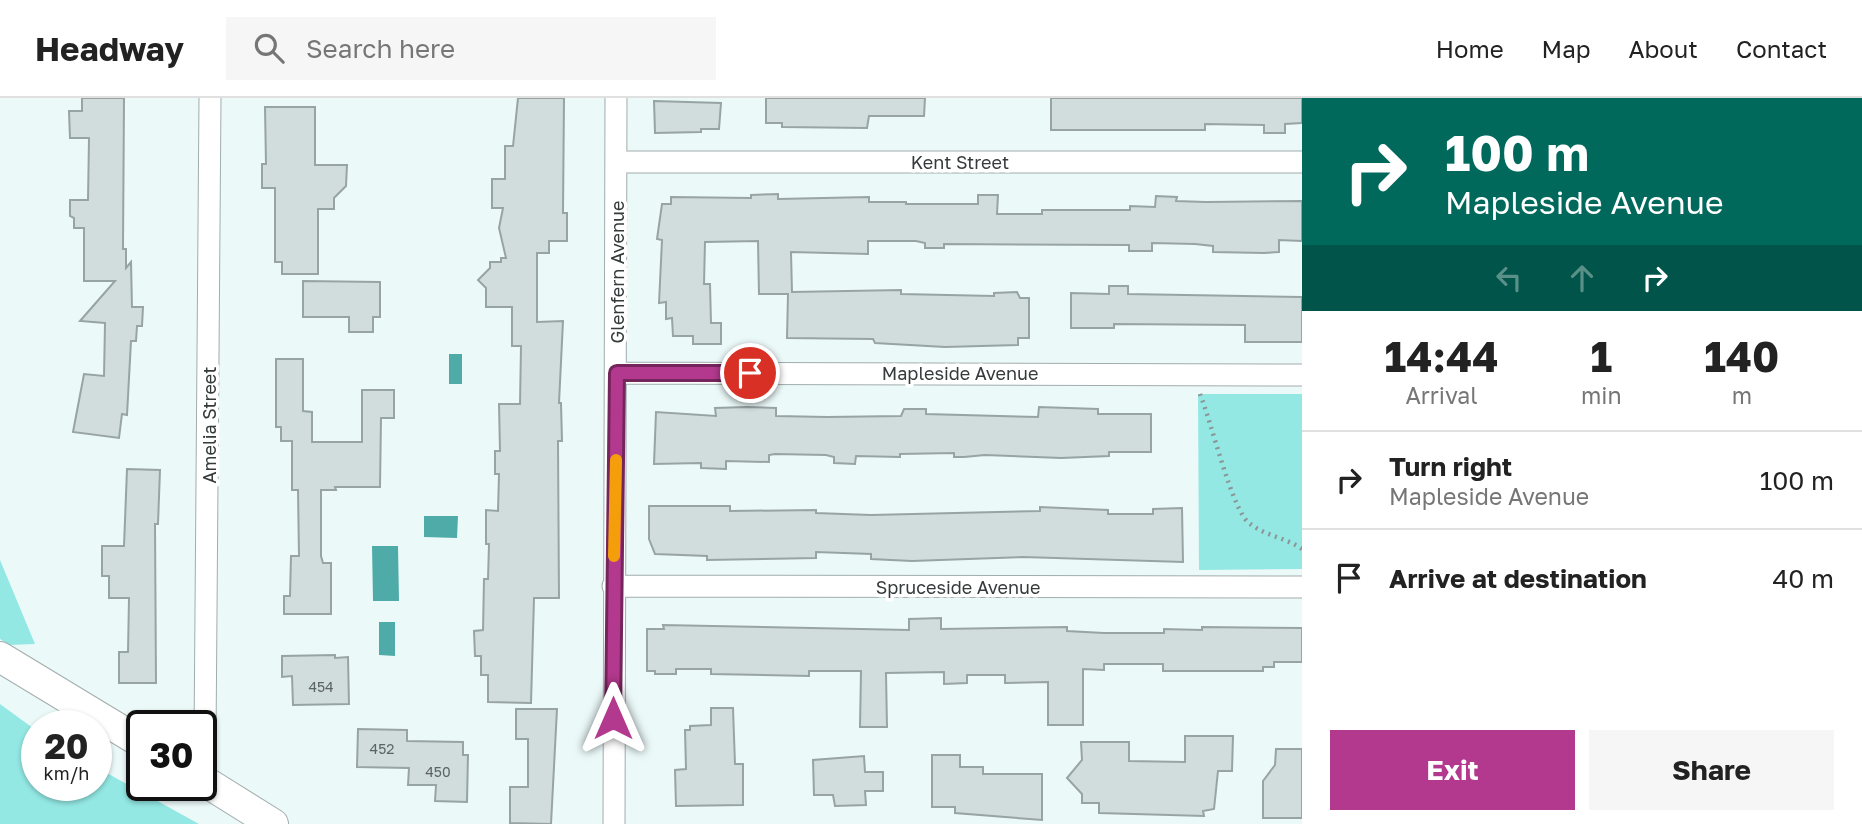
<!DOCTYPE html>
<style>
:root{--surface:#fff;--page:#f6f6f6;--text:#222;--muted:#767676;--line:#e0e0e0;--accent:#b2398d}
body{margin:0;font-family:"Golos Text",sans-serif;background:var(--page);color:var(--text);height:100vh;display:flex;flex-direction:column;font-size:26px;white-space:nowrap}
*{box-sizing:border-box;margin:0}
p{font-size:23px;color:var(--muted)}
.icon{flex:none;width:38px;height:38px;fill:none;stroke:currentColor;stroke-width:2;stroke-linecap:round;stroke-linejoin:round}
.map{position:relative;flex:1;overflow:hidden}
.drawer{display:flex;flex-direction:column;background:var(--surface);width:560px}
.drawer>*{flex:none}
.hud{background:#00695c;color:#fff;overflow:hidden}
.speed{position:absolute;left:21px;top:612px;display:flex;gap:14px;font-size:35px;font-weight:700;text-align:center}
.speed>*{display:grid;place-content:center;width:91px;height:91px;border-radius:50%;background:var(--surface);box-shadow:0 2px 5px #0004;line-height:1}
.speed small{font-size:18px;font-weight:400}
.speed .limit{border:4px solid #111;border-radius:10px;background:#fff;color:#111}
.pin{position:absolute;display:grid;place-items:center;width:60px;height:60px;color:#fff;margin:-30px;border:4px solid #fff;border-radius:50%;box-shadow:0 2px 7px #0007}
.me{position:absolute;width:77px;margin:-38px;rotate:0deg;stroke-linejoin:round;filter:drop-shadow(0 0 5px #0008)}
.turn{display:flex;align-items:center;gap:24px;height:147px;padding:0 28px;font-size:32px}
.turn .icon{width:91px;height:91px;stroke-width:2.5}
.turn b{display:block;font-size:49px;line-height:60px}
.lanes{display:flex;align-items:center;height:66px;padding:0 28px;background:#0003;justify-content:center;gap:35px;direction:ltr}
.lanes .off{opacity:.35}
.eta{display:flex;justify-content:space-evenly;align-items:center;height:119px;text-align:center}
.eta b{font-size:42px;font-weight:700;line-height:49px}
.action{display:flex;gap:14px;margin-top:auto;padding:14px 28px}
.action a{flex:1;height:80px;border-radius:0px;background:var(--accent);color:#fff;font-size:28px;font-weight:700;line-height:80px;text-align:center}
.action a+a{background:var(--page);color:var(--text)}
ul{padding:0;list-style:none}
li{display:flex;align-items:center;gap:21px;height:98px;padding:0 28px;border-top:2px solid var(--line)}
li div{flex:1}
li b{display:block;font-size:26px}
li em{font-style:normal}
header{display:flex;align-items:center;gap:42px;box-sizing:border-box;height:98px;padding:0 35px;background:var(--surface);border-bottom:2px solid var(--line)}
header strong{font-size:33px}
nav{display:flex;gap:38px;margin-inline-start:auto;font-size:24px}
.search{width:490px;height:63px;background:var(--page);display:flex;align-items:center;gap:18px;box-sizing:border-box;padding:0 24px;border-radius:0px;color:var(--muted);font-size:26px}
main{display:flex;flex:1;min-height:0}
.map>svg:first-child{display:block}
</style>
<header>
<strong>Headway</strong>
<div class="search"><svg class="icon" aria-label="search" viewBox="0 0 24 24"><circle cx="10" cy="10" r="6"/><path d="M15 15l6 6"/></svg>Search here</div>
<nav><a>Home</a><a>Map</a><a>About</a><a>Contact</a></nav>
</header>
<main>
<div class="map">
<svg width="1302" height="726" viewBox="0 0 1302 726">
<rect width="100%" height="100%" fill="#ecf9f9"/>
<path fill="#93e8e4" d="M 1198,296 L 1302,296 L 1302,471 L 1199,472 Z
M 0,462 L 35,546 L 9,547 L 0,541 Z
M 0,606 L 37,633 L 37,688 L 96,688 L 96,669 L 199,726 L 0,726 Z"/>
<path fill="#4faba8" d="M 449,256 L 462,256 L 462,286 L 449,286 Z
M 424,418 L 458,418 L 457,440 L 424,439 Z
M 372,448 L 398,448 L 399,503 L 373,503 Z
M 379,524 L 395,524 L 395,558 L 379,557 Z"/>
<path fill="#d0dddc" stroke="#98a4a4" stroke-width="2" d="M 82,0 L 124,0 L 123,151 L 126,151 L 126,170 L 131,164 L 132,209 L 143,209 L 142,228 L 137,228 L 136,243 L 131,243 L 127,317 L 122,316 L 119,340 L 73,334 L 84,276 L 104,278 L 105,225 L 80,223 L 115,183 L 84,183 L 84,130 L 74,130 L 74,120 L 70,118 L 70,102 L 88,102 L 89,40 L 70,40 L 69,13 L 82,13 Z
M 518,0 L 564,0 L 563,115 L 567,115 L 567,143 L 549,143 L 549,155 L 537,155 L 537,224 L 563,223 L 559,305 L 561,305 L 562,343 L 558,343 L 559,500 L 534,500 L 531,605 L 488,604 L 488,577 L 481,577 L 481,558 L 475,558 L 474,533 L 483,532 L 484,481 L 488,481 L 489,446 L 486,446 L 486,412 L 498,413 L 499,376 L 495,376 L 495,353 L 500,353 L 499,306 L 520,306 L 521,248 L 512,248 L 512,209 L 486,209 L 486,190 L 478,182 L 490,170 L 490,164 L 501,164 L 501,160 L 506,160 L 499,130 L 503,110 L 492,110 L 492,81 L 505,81 L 505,48 L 513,48 Z
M 766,0 L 925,0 L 924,18 L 869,18 L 867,30 L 782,29 L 782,25 L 766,25 Z
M 1051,0 L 1302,0 L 1302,25 L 1285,26 L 1285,35 L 1264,35 L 1264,27 L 1205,26 L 1205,32 L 1051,32 Z
M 654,3 L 721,5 L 719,31 L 701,31 L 701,34 L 655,35 Z
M 265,9 L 315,9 L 315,67 L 347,67 L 346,88 L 334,100 L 334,111 L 318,111 L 318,176 L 282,176 L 282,164 L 275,164 L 275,90 L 262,90 L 262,66 L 266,66 Z
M 778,96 L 778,101 L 869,99 L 869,104 L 906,104 L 906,106 L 978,106 L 978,97 L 998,97 L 997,116 L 1042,116 L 1042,112 L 1130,112 L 1130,108 L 1155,109 L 1156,98 L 1177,99 L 1176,103 L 1206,104 L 1302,103 L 1302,143 L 1279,142 L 1279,154 L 1264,155 L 1213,154 L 1213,148 L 1195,146 L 1152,145 L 1152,153 L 1129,153 L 1129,147 L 944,146 L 944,150 L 925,150 L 925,145 L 916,143 L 868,143 L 868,156 L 791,154 L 792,194 L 901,192 L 901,196 L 994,198 L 994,195 L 1017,194 L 1020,200 L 1029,200 L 1029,240 L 1018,240 L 1018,247 L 945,249 L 875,245 L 873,241 L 787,240 L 788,196 L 759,196 L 758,143 L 705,144 L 704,186 L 710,186 L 711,225 L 721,225 L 721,246 L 693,246 L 693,238 L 673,238 L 672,220 L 666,221 L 666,204 L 659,205 L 662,142 L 657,141 L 662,106 L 671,106 L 671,99 L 751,100 L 751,97 Z
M 303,183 L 380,184 L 380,219 L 373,219 L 373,234 L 349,234 L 349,219 L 303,219 Z
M 1109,188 L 1128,188 L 1128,196 L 1302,199 L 1302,244 L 1245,244 L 1245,227 L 1114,226 L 1114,230 L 1071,230 L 1071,195 L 1109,196 Z
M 276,261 L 303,261 L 303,313 L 312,314 L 312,344 L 362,344 L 362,292 L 394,292 L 394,320 L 381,320 L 380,389 L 335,389 L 336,392 L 321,392 L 321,458 L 323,465 L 331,465 L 331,516 L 284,516 L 284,498 L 290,498 L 291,458 L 299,458 L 298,392 L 292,392 L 292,343 L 281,343 L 281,329 L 276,329 Z
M 747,309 L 776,310 L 776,318 L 827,319 L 901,318 L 904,311 L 926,311 L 926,316 L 1038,319 L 1039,309 L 1098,311 L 1098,316 L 1151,316 L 1151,354 L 1109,354 L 1109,358 L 1061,360 L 985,357 L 964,359 L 954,359 L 954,355 L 900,356 L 900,359 L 856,358 L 855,366 L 834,365 L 834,359 L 826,357 L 775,356 L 769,357 L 769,364 L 726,363 L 726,371 L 701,370 L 701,365 L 654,366 L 656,314 L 716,318 L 715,310 Z
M 127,371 L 160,372 L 158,426 L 155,426 L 156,585 L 119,585 L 119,554 L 128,554 L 129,500 L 109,500 L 109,478 L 102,478 L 102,448 L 124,448 Z
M 649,408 L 730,408 L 730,413 L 816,412 L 816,415 L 871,417 L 1040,413 L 1040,409 L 1108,412 L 1108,416 L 1153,416 L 1153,411 L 1182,410 L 1183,464 L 1023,459 L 912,463 L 871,461 L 871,456 L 816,454 L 816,460 L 707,462 L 707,458 L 655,456 L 649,441 Z
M 941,520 L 941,531 L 1067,529 L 1067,533 L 1104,535 L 1164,535 L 1164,531 L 1202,532 L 1202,529 L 1302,530 L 1302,564 L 1274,564 L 1274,569 L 1263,569 L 1263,573 L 1163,573 L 1163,566 L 1104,566 L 1104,572 L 1083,571 L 1083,627 L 1048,627 L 1048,584 L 1005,585 L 1005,577 L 967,577 L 967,585 L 944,586 L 944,574 L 886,575 L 887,629 L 860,629 L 861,573 L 809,573 L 809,578 L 711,576 L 711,571 L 676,571 L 676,576 L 655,576 L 655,573 L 647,573 L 647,531 L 664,531 L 663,527 L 909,532 L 909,521 Z
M 335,557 L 335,560 L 348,559 L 349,606 L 293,607 L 292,578 L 282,579 L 282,558 Z
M 711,610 L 733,610 L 735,666 L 743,666 L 743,707 L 676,708 L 675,672 L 686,671 L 685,632 L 690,632 L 690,628 L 711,627 Z
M 516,611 L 557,611 L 551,726 L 510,725 L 510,689 L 528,689 L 528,641 L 516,641 Z
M 358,631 L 407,632 L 407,643 L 463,644 L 463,657 L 468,657 L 467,704 L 435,703 L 436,687 L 408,687 L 409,670 L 357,669 Z
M 1185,638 L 1233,638 L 1232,673 L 1218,673 L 1214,711 L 1203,713 L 1204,718 L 1099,715 L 1099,705 L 1082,705 L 1082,696 L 1067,680 L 1082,662 L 1081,644 L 1129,644 L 1129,663 L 1185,664 Z
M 1276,651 L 1302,651 L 1302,720 L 1263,720 L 1263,683 L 1275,667 Z
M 932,657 L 960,657 L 960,669 L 983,669 L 983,676 L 1042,676 L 1042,722 L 955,715 L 955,709 L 932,709 Z
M 864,658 L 865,674 L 883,674 L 883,693 L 865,693 L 866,707 L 835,708 L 833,697 L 814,697 L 813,662 Z"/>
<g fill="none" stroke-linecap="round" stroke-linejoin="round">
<defs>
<path id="minor" d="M 617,64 L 1302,64
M 617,275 L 1302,277
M 613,488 L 1302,489
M 201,654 L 205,642 L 210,0
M 614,726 L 616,0"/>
<path id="secondary" d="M 0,559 L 142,645
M 201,681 L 273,726"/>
</defs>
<use href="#minor" stroke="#a1adac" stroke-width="23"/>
<use href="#secondary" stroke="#a1adac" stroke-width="32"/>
<path stroke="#8c9595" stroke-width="4.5" stroke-dasharray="2 5" stroke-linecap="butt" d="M 1200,296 C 1211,323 1232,411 1248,424 C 1264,438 1285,439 1302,451"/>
<use href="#minor" stroke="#fff" stroke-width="21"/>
<use href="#secondary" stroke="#fff" stroke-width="30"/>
</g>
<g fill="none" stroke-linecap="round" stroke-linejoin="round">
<defs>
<path id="route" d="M 613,620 L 617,275 L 750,275"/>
</defs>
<use href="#route" stroke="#74255c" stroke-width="18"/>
<use href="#route" stroke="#b2398d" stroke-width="12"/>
<path stroke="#f59e0b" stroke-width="12" d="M 614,458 L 616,362"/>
</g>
<g text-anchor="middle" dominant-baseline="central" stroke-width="7" stroke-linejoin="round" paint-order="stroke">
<g font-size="14" fill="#5c6362">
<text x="321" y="588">454</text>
<text x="382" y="650">452</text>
<text x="438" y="673">450</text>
</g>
<g font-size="18" fill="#353a3a" stroke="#fff">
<text x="960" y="64">Kent Street</text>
<text transform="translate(617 174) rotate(-90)">Glenfern Avenue</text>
<text x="960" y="275">Mapleside Avenue</text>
<text transform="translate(209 327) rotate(-90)">Amelia Street</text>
<text x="958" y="489">Spruceside Avenue</text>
</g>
</g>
</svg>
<div class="speed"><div>20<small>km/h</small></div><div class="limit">30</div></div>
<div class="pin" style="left:750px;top:275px;background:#d93025"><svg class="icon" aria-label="arrive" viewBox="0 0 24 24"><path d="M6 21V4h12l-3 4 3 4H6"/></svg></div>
<svg class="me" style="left:613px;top:620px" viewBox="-20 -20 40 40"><path d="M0-17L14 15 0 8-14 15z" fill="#b2398d" stroke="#fff" stroke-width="4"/></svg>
</div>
<section class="drawer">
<div class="hud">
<div class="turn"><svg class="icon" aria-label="right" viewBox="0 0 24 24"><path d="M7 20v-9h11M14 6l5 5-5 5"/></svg><div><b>100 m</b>Mapleside Avenue</div></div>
<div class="lanes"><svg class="icon off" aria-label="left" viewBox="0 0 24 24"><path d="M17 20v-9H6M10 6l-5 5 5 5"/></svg><svg class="icon off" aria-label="ahead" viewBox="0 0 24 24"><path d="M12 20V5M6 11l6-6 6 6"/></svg><svg class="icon" aria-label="right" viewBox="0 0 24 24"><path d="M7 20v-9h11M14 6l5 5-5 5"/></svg></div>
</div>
<div class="eta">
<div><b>14:44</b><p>Arrival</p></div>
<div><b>1</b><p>min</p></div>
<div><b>140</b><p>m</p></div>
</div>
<ul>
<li><svg class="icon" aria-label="right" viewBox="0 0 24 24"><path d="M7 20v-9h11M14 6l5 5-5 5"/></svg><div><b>Turn right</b><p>Mapleside Avenue</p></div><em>100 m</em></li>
<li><svg class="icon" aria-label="arrive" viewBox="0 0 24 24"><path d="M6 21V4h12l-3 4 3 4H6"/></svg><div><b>Arrive at destination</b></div><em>40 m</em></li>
</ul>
<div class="action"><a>Exit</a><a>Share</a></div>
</section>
</main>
